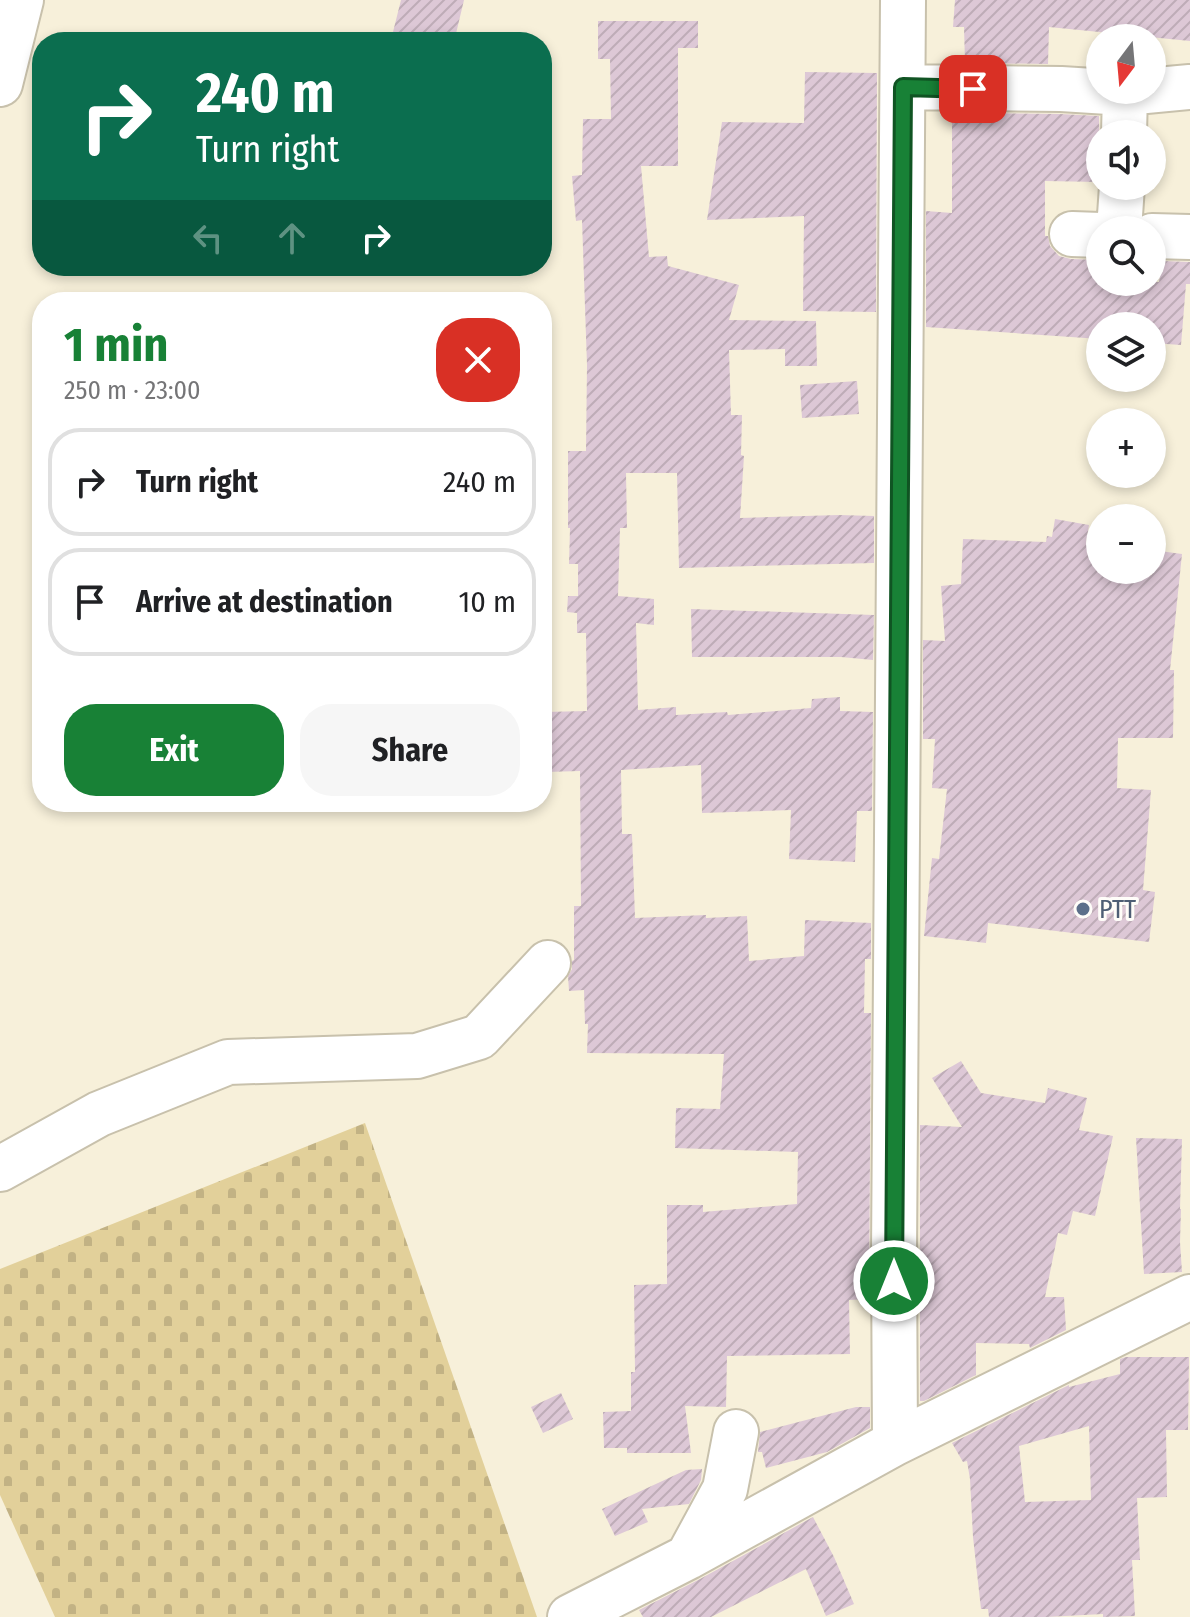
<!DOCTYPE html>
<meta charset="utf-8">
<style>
:root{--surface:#fff;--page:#f6f6f6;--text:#202124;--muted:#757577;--line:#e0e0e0;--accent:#188136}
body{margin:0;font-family:"Fira Sans Condensed",sans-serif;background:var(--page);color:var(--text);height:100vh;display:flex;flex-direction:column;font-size:30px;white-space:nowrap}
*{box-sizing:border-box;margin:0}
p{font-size:26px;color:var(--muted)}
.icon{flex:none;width:44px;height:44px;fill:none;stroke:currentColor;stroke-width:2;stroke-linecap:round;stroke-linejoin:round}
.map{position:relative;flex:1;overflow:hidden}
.panel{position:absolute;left:32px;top:292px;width:520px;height:520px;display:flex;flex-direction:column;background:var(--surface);border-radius:32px;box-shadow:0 4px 12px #0003}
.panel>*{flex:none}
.guide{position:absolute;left:32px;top:32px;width:520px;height:244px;border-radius:32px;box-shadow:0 4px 12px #0003;background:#0b6e4f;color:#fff;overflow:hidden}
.needle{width:52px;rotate:196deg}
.fabs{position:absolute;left:1086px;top:24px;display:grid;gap:16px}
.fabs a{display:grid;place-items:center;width:80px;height:80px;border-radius:50%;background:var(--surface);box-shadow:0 4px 12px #0003;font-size:40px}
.pin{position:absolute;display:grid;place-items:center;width:68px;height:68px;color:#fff;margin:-34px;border-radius:16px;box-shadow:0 4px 12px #0006}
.me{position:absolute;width:88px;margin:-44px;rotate:0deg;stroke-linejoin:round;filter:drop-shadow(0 0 6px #0008)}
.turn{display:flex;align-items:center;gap:28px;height:168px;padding:0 32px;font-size:36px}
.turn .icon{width:104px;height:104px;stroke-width:2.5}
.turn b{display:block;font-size:56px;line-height:68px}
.lanes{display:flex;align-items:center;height:76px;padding:0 32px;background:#0003;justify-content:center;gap:40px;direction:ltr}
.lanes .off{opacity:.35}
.round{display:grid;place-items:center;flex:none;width:84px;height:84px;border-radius:32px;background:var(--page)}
.head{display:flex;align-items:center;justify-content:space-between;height:136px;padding:0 32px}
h1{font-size:48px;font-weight:700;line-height:60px;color:var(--accent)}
.cta{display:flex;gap:16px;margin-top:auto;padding:16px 32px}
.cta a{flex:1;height:92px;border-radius:32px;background:var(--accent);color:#fff;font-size:32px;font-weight:700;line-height:92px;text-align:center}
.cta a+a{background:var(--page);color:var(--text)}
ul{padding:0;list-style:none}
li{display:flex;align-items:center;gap:24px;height:108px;margin:0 16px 12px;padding:0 16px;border:4px solid var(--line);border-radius:32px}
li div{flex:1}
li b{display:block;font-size:30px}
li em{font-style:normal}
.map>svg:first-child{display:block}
</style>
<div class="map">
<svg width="1190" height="1617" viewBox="0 0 1190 1617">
<defs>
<pattern id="cemetery-stones" width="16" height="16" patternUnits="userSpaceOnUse" patternTransform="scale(2)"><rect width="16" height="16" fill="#e2d09a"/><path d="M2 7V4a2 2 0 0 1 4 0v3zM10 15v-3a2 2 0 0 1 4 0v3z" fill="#c2b284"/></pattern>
<pattern id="building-hatch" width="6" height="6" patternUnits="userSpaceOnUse" patternTransform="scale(2)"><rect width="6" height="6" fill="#ddc8d6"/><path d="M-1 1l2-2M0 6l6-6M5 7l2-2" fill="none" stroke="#beacb7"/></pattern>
</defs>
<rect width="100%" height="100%" fill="#f7f0da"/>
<path fill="url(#cemetery-stones)" d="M 365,1123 L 537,1617 L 55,1617 L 0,1495 L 0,1269 Z"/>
<path fill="url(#building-hatch)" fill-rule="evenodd" d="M 401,0 L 464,0 L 454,42 L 419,42 L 392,36 Z
M 955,0 L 1190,0 L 1190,41 L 1049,27 L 1048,64 L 965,63 L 964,27 L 953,27 Z
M 598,21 L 698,21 L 698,48 L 678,48 L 678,166 L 641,166 L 649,257 L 667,256 L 668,266 L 739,285 L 729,320 L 816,321 L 817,366 L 785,366 L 785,349 L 729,350 L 731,415 L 742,415 L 741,455 L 744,456 L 740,518 L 839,515 L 874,516 L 874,563 L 679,568 L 677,473 L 626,473 L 627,528 L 620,528 L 618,596 L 654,599 L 654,625 L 636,623 L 638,710 L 676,707 L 676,715 L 727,712 L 728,715 L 811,708 L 812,699 L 840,697 L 840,711 L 873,712 L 872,811 L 857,811 L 855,862 L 789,859 L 791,810 L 702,813 L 701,765 L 621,770 L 622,834 L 632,834 L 635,918 L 706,915 L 706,918 L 747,916 L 749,961 L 804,956 L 805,920 L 871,923 L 871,959 L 865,959 L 864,1013 L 871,1013 L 869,1299 L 849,1300 L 850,1354 L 727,1356 L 726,1407 L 685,1406 L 691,1453 L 627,1453 L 627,1448 L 604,1448 L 603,1412 L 631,1411 L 631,1372 L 635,1372 L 634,1285 L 667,1284 L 667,1205 L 703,1205 L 703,1212 L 797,1204 L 798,1152 L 675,1148 L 676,1108 L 720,1109 L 724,1054 L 587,1053 L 588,1024 L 585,1024 L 584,990 L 569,991 L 568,976 L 572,969 L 572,961 L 574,960 L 574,906 L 581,906 L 580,771 L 546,772 L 544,712 L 587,711 L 586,633 L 577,633 L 577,613 L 567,612 L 568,596 L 578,596 L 578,564 L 569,564 L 570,528 L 568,528 L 568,451 L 586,451 L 587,365 L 582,220 L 576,221 L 572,176 L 582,175 L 583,119 L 611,119 L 610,59 L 598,59 Z
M 805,72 L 877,73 L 876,312 L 803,311 L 804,216 L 707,220 L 722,122 L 804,123 Z
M 952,113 L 1060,114 L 1099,116 L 1100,175 L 1098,182 L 1045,181 L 1045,236 L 1048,236 L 1050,246 L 1059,256 L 1071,259 L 1100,260 L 1100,282 L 1159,282 L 1162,261 L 1190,262 L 1190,284 L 1186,284 L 1181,345 L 1152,343 L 1152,326 L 1100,326 L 1100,339 L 926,327 L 926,211 L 952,213 Z
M 857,381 L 859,414 L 802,418 L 800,385 Z
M 1055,519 L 1089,525 L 1086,543 L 1088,543 L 1087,548 L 1100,549 L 1100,570 L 1152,575 L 1152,550 L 1182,554 L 1170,670 L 1174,670 L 1173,738 L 1118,738 L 1117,788 L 1151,790 L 1143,890 L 1155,892 L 1149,942 L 988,923 L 986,943 L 924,936 L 932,858 L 939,859 L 947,789 L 932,788 L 935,739 L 923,739 L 923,640 L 945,641 L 941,586 L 961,584 L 963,539 L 1046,542 L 1047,536 L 1052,537 Z
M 691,609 L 874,615 L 873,660 L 841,657 L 692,657 Z
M 961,1061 L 981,1093 L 1045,1103 L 1048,1088 L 1087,1098 L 1079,1130 L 1113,1136 L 1095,1216 L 1073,1211 L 1067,1235 L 1058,1233 L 1045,1297 L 1064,1297 L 1066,1330 L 1030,1348 L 1029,1344 L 976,1343 L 976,1375 L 924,1401 L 920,1401 L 920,1125 L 962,1127 L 932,1078 Z
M 1136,1138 L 1182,1139 L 1180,1209 L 1181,1209 L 1180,1242 L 1182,1272 L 1144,1274 Z
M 1126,1357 L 1189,1357 L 1188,1430 L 1166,1430 L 1167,1497 L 1137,1498 L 1140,1560 L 1132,1560 L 1135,1616 L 1103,1617 L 1103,1614 L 1046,1617 L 989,1617 L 988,1609 L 981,1609 L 973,1537 L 970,1479 L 967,1461 L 963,1462 L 952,1443 L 1069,1385 L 1069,1387 L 1120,1374 L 1120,1359 ZM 1089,1426 L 1091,1500 L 1025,1502 L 1019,1446 Z
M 561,1393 L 573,1419 L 543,1433 L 531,1407 Z
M 856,1407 L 870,1407 L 870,1428 L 827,1452 L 766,1468 L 762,1452 L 758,1452 L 760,1432 Z
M 702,1469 L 701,1480 L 689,1504 L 642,1509 L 648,1522 L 615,1536 L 602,1509 L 686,1470 Z
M 813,1517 L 834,1557 L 854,1604 L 826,1616 L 806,1569 L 711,1617 L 643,1617 L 639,1610 L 700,1579 Z"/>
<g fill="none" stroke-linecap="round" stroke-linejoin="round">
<defs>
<path id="minor" d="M 0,84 L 21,0
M 903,87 L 1061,89 L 1125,93 L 1190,87
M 1124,134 L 1125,93
M 1119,230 L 1122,186
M 1072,234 L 1100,235
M 1152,236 L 1190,237
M 0,1169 L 99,1114 L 228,1062 L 417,1056 L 479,1037 L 548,963
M 895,1443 L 894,1253 L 903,0
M 688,1557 L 725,1489 L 736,1432
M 570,1617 L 688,1557 L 895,1443 L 1190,1297"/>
</defs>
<use href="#minor" stroke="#c8c1ac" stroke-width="48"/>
<use href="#minor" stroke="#fff" stroke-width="44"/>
</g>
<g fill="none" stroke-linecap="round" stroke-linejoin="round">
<defs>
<path id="route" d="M 894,1281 L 903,87 L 973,89"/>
</defs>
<use href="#route" stroke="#105423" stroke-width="20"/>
<use href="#route" stroke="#188136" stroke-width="14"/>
</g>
<circle fill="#5c6f8a" stroke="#fffdf9" stroke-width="3" cx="1083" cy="909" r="8"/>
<g text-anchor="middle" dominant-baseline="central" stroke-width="6" stroke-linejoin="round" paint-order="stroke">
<g font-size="26" fill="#4e5e75" stroke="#fffdf9" text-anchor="start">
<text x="1099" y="909">PTT</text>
</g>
</g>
</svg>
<div class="fabs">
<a><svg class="needle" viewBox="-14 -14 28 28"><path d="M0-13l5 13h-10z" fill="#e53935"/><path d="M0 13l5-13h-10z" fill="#757577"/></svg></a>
<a><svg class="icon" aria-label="sound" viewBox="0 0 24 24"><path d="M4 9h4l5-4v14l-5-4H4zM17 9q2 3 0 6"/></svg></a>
<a><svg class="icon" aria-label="search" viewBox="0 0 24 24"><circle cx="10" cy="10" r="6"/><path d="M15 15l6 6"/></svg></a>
<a><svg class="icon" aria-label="layers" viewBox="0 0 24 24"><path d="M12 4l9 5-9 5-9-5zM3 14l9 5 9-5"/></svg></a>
<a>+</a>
<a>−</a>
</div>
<div class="pin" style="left:973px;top:89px;background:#d93025"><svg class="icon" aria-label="arrive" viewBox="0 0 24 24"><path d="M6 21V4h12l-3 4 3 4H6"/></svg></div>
<svg class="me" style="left:894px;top:1281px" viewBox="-20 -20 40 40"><circle r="17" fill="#188136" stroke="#fff" stroke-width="3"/><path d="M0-11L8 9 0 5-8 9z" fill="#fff"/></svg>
<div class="guide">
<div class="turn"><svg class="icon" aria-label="right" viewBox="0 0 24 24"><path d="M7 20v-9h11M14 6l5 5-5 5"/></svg><div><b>240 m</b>Turn right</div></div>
<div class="lanes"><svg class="icon off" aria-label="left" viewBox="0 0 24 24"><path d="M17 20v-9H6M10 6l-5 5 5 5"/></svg><svg class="icon off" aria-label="ahead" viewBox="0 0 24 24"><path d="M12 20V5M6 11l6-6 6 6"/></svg><svg class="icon" aria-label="right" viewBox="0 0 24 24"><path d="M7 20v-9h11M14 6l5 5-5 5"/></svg></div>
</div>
<section class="panel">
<div class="head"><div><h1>1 min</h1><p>250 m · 23:00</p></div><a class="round" style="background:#d93025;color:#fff"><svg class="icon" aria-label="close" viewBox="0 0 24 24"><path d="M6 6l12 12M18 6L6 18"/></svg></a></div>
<ul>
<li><svg class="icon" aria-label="right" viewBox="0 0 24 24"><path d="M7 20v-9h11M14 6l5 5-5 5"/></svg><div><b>Turn right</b></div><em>240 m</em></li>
<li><svg class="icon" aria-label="arrive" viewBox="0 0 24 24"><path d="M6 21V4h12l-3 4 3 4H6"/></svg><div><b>Arrive at destination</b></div><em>10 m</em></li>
</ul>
<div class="cta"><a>Exit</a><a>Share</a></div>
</section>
</div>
